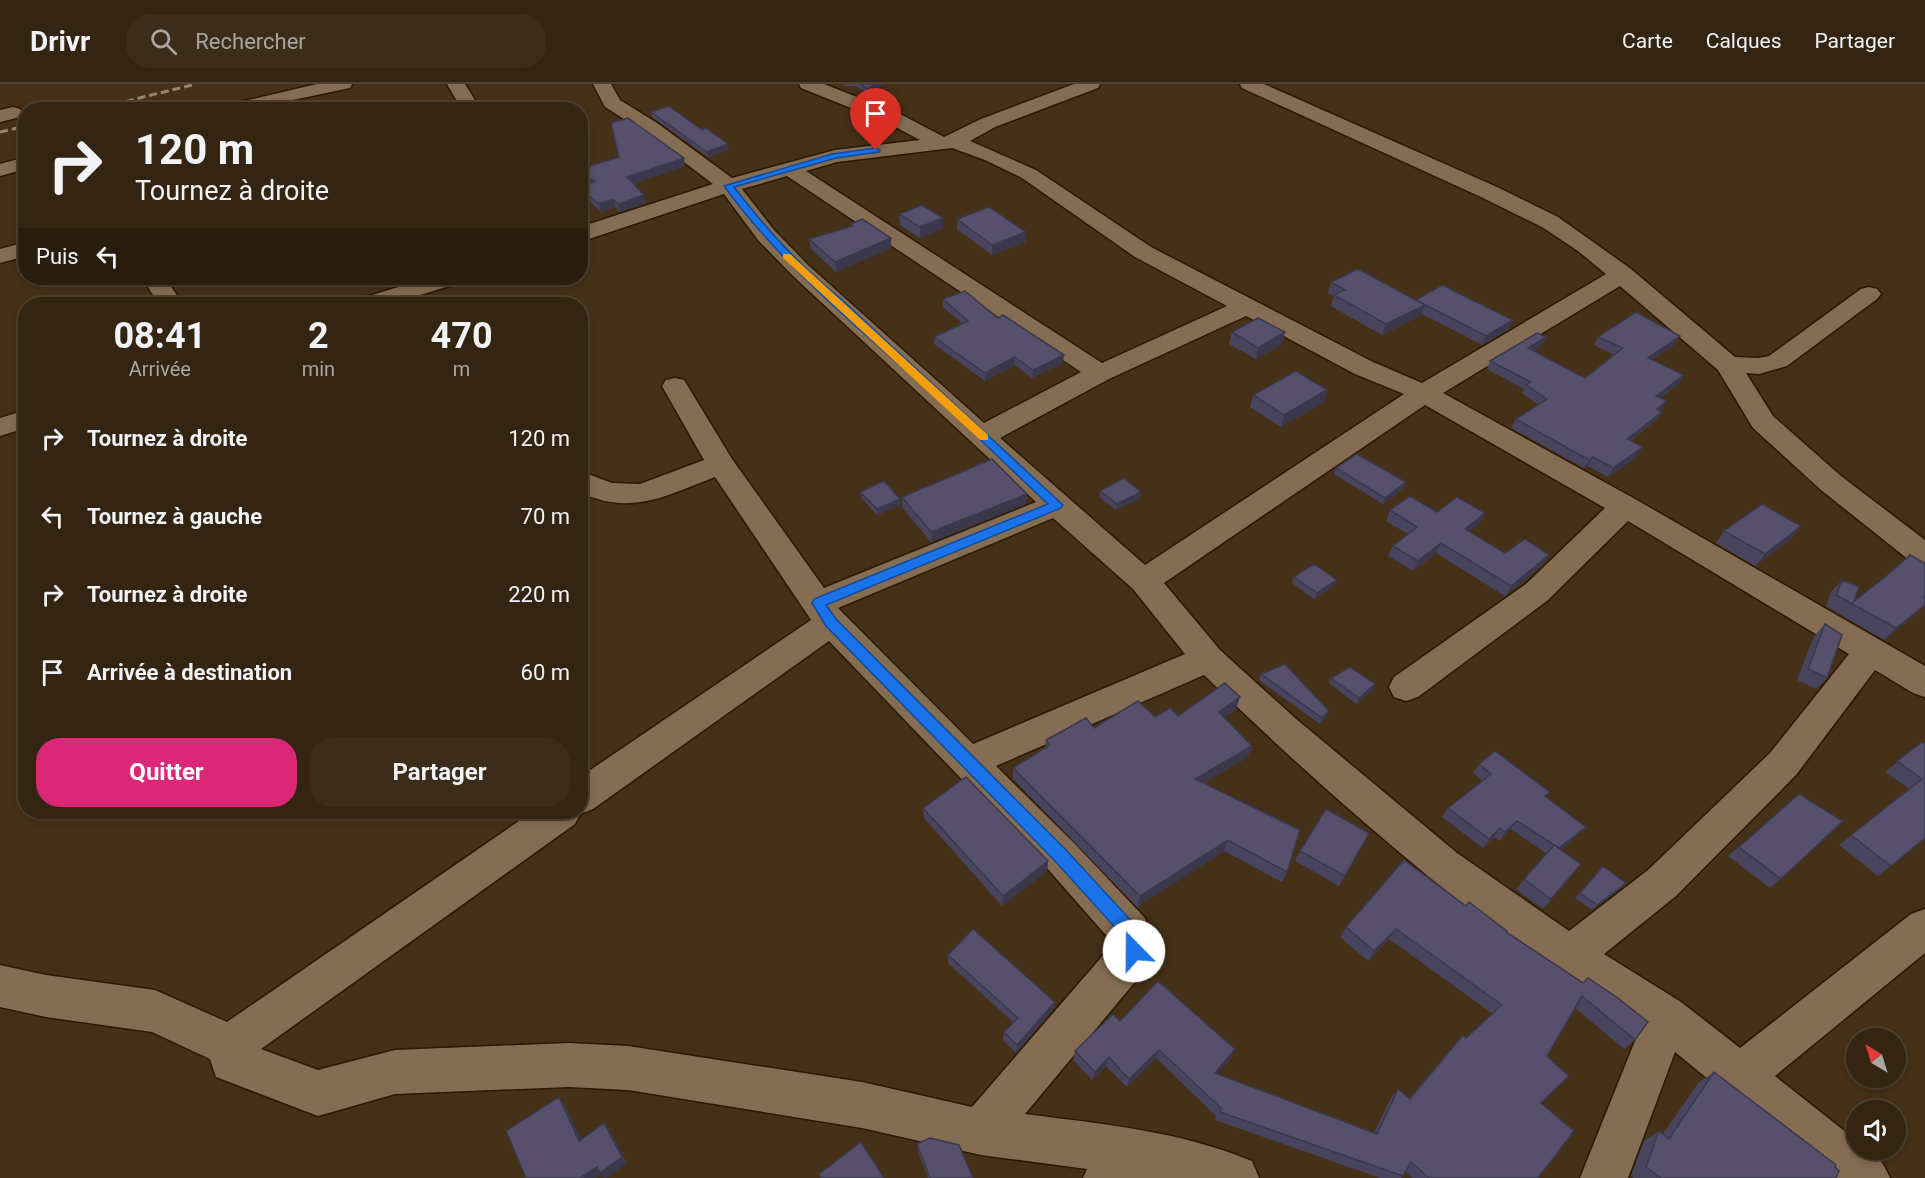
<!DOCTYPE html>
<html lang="fr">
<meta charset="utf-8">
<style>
:root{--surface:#342512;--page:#3c2d1b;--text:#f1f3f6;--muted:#a9a59f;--line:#4e4232;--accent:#db2777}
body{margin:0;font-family:Roboto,sans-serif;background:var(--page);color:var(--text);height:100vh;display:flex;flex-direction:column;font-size:22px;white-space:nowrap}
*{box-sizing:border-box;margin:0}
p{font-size:20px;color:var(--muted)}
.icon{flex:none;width:33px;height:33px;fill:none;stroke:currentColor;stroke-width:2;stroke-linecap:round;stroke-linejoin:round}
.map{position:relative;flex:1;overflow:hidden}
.drawer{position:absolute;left:18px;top:213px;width:570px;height:522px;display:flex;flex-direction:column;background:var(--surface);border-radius:24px;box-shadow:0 3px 9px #0003,0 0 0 2px var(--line)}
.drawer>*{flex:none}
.top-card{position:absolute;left:18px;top:18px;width:570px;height:183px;border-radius:24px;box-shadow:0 3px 9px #0003,0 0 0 2px var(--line);background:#342512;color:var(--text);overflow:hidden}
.needle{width:39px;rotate:322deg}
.buttons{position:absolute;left:1846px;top:944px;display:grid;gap:12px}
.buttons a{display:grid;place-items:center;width:60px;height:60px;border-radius:50%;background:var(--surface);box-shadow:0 3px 9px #0003,0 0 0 2px var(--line);font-size:30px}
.pin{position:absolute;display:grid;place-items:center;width:51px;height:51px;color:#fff;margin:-62px -26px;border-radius:50% 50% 50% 0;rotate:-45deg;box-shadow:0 0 6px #0007}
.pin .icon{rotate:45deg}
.me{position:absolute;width:66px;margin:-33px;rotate:338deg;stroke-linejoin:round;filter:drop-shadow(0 0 4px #0008)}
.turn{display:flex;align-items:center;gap:21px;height:126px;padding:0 18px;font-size:27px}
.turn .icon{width:78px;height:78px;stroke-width:2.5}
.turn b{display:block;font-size:42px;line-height:51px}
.then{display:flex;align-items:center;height:57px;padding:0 18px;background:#0003;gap:12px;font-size:22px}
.eta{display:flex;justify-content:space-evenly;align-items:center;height:102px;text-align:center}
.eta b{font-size:36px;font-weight:700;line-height:42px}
.action{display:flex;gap:12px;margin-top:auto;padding:12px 18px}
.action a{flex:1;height:69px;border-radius:24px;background:var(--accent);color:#fff;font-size:24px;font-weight:700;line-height:69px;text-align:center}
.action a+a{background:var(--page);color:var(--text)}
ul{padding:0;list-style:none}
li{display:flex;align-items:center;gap:18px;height:78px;padding:0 18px}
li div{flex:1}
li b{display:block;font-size:22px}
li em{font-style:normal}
header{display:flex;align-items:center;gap:36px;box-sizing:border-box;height:84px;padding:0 30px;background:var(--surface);border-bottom:2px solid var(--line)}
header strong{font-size:28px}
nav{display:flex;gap:33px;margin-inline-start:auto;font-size:21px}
.search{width:420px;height:54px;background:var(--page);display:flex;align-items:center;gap:15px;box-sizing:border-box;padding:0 21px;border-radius:24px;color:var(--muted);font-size:22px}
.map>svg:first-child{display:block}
</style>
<header>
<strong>Drivr</strong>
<div class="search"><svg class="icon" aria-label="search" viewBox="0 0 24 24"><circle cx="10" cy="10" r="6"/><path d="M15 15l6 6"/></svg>Rechercher</div>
<nav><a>Carte</a><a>Calques</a><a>Partager</a></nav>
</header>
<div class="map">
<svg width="1925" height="1094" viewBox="0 0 1925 1094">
<rect width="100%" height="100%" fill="#453118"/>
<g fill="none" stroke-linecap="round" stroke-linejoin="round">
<defs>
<path id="minor" d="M 317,0 L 352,0 L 350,4 L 293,16 L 298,26 L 279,26 L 276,20 L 255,26 L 221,26 L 223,22 Z
M 447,0 L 465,0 L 481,26 L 462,26 Z
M 593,0 L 611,0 L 620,16 L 657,39 L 732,94 L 835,66 L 920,56 L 886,38 L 801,4 L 799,0 L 824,0 L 900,30 L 944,53 L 981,35 L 1074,0 L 1100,0 L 1098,4 L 995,43 L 970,57 L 1036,86 L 1151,163 L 1373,278 L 1422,299 L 1606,190 L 1578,167 L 1542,143 L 1481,113 L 1242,4 L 1240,0 L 1264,0 L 1497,103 L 1558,133 L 1631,185 L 1735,273 L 1759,274 L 1769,272 L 1861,205 L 1869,203 L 1877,205 L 1881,210 L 1877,215 L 1787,282 L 1759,290 L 1746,289 L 1773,332 L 1841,392 L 1925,456 L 1925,483 L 1914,480 L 1821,406 L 1753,344 L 1718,286 L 1620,202 L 1443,309 L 1635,415 L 1925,582 L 1925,613 L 1913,609 L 1875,586 L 1796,691 L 1676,812 L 1604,870 L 1681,918 L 1740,964 L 1911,830 L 1925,825 L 1925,869 L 1775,992 L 1857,1057 L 1857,1065 C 1876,1065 1883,1078 1890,1094 L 1829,1094 L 1675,968 L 1628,1094 L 1580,1094 L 1641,942 C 1569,895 1495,847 1428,792 C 1351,729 1276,661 1204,591 L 996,682 L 1075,760 L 1145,834 L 1155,867 L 1149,881 L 1025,1030 C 1102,1040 1180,1047 1252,1077 L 1259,1094 L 1083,1094 L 1087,1085 L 981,1071 L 862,1044 L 628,1006 L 569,1003 L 395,1010 L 318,1032 L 216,993 L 210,975 L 152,948 L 46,933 L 0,923 L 0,881 L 46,891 L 155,906 L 227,938 L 532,728 L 580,728 L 580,693 L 811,536 L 715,393 C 667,411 631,433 580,408 L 580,387 L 612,399 L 640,400 L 704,376 L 662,302 L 666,296 L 675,294 L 684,296 L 732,375 L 824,504 L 1036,418 L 792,191 L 758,156 L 724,110 L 580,158 L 580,143 L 713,100 L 643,47 L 605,23 ZM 952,64 L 985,76 L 1022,94 L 1135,173 L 1227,222 L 1102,279 L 806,87 L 837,78 ZM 787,92 L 1081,288 L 984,339 L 808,181 L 774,146 L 742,105 ZM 1246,232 L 1355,290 L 1404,310 L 1145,481 L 1000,354 L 1109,295 ZM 1425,321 L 1605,424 L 1526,500 L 1394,593 L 1389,603 L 1394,613 L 1406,617 L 1418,613 L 1548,516 L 1628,437 L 1849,570 L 1770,669 L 1648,786 L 1569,847 L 1457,769 L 1295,634 L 1220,566 L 1164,499 ZM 1053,434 L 1133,505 L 1185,570 L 973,660 L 838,524 ZM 829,557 L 1047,784 L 1111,857 L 1112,861 L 972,1023 L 862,998 L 628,962 L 569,959 L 395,966 L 318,986 L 261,965 L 575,740 L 580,730 L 593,725 Z
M 13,23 L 20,25 L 23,29 L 20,33 L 0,38 L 0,26 Z
M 26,73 L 26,85 L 0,92 L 0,80 Z
M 26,158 L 26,172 L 0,179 L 0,165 Z
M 142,194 L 165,194 L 183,220 L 159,220 Z
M 428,194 L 463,194 L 459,199 L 391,220 L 356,220 L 359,215 Z
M 26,326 L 26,344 L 0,352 L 0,334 Z"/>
</defs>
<use href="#minor" stroke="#2b1901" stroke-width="3"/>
<use href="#minor" fill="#846d53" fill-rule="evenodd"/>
<path stroke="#958571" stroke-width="3" stroke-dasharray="8 4" stroke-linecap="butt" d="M 91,26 L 196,0
M 0,48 L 26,42"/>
</g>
<path fill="#4a455e" d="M 843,0 L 883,0 L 868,10 L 856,2 L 844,2 Z
M 651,28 L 728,66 L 708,73 L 652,33 Z
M 685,82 L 633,100 L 646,119 L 620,128 L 615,123 L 601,128 L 581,110 L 580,107 L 580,102 L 588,100 L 580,95 L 580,85 Z
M 899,130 L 943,134 L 943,145 L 920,154 L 900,141 Z
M 957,135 L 1026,148 L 1026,158 L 992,171 L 957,145 Z
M 851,140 L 891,154 L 891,164 L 836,188 L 811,165 L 809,155 L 851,142 Z
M 1331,198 L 1416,216 L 1509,245 L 1482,261 L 1422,230 L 1421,231 L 1382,251 L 1331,222 L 1334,212 L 1328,209 Z
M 943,215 L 998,234 L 1063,279 L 1032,294 L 1015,281 L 985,297 L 934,260 L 934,253 L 962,239 L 943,223 Z
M 1232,248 L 1285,248 L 1282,260 L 1256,275 L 1229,260 Z
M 1680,252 L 1675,260 L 1652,276 L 1684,291 L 1679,300 L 1660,314 L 1661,326 L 1660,327 L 1662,328 L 1656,336 L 1631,357 L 1638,372 L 1608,393 L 1588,382 L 1584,384 L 1511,344 L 1516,335 L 1538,320 L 1522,309 L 1524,305 L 1487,285 L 1490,277 L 1546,253 L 1542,261 L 1533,267 L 1585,294 L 1614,271 L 1594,261 L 1598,253 Z
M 1253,311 L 1324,318 L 1281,343 L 1250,323 Z
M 1336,384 L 1404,404 L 1383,420 L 1334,390 Z
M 1100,407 L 1141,408 L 1140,414 L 1116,426 L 1099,413 Z
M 860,408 L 901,421 L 877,431 L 861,414 Z
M 1027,410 L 1026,420 L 931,458 L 902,423 L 902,413 Z
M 1390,426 L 1437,428 L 1480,439 L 1469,447 L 1505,469 L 1543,481 L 1505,512 L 1436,469 L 1413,487 L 1388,472 L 1393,462 L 1408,450 L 1386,437 Z
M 1801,442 L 1792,454 L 1755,482 L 1716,459 L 1724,447 Z
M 1294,493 L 1334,502 L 1314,515 L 1292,499 Z
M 1842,496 L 1854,517 L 1918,528 L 1884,556 L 1826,522 L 1831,508 Z
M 1825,540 L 1827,594 L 1816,605 L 1797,596 L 1814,552 Z
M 1261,590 L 1329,627 L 1326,633 L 1320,640 L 1259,596 Z
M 1331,594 L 1373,606 L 1356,620 L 1329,599 Z
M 1236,625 L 1224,634 L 1252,662 L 1248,673 L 1204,699 L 1287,788 L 1282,798 L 1224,767 L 1137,823 L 1013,695 L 1013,684 L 1045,664 L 1046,656 L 1094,644 L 1155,633 L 1178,632 Z
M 1922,658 L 1925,754 L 1878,792 L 1839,761 L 1910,705 L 1885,688 Z
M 1479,680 L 1546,712 L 1578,751 L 1560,766 L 1581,780 L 1543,825 L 1516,805 L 1547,770 L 1511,745 L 1499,757 L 1494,753 L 1483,764 L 1442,733 L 1448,724 L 1483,697 L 1473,689 Z
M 1799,710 L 1781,795 L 1770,804 L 1728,772 Z
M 923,724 L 1048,777 L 1047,787 L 1002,822 L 924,734 Z
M 1369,749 L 1339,802 L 1295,777 L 1300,767 Z
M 1603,782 L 1626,799 L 1621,804 L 1592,826 L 1575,814 Z
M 1466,822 L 1583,899 L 1588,894 L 1635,956 L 1624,965 L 1575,924 L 1547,972 L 1541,1019 L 1538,1094 L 1412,1094 L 1406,1088 L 1401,1094 L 1380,1094 L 1215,1036 L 1216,1032 L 1156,974 L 1127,1003 L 1106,982 L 1092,996 L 1073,976 L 1075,967 L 1120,937 L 1231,974 L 1217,990 L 1374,1049 L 1391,1014 L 1398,1005 L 1409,1014 L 1463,951 L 1466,954 L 1493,930 L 1389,855 L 1368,877 L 1340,853 L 1346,843 Z
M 948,871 L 1055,918 L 1053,925 L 1016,969 L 1003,956 L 1004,948 L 1014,939 L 948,879 Z
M 1714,988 L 1835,1083 L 1836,1094 L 1634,1094 L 1631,1092 L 1644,1057 L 1659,1047 L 1663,1050 L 1699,998 Z
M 917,1060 L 973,1094 L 928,1094 L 918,1068 Z"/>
<path fill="#3c384c" d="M 875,0 L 883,0 L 868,10 L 868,5 Z
M 728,60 L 728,66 L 708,73 L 707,68 Z
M 684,74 L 685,82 L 629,101 L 627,93 Z
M 644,111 L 646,119 L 620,128 L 618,120 Z
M 613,115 L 615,123 L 601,128 L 599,120 Z
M 943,134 L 943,145 L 920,154 L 920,143 Z
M 1026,148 L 1026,158 L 992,171 L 992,161 Z
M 891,154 L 891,164 L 836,188 L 835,178 Z
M 1425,221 L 1421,231 L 1382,251 L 1386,240 Z
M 1513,236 L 1509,245 L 1482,261 L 1486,252 Z
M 1285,248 L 1282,260 L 1256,275 L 1258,264 Z
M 1680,252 L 1675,260 L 1643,282 L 1648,274 Z
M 1546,253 L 1542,261 L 1524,273 L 1528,264 Z
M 1064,271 L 1063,279 L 1032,294 L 1033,286 Z
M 1015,273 L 1015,281 L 985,297 L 985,289 Z
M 1684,291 L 1679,300 L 1651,321 L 1656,312 Z
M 1327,306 L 1324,318 L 1281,343 L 1284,331 Z
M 1667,317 L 1661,326 L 1652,334 L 1657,325 Z
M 1662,328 L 1656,336 L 1622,363 L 1627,355 Z
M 1643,363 L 1638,372 L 1608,393 L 1613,384 Z
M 1593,373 L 1588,382 L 1584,384 L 1589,376 Z
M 1406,398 L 1404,404 L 1383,420 L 1385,414 Z
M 1141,408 L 1140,414 L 1116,426 L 1117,420 Z
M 1027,410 L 1026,420 L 931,458 L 931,448 Z
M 900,415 L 901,421 L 877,431 L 877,425 Z
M 1485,429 L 1480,439 L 1460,455 L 1465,445 Z
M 1801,442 L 1792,454 L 1755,482 L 1765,470 Z
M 1441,459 L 1436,469 L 1413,487 L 1418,477 Z
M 1549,471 L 1543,481 L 1505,512 L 1511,502 Z
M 1337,496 L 1334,502 L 1314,515 L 1317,509 Z
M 1925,521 L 1918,528 L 1884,556 L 1896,544 Z
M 1375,600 L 1373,606 L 1356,620 L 1359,614 Z
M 1240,613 L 1236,625 L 1215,640 L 1219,628 Z
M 1329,627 L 1326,633 L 1320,640 L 1322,634 Z
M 1252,662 L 1248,673 L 1192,706 L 1195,695 Z
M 1517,737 L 1511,745 L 1499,757 L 1505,748 Z
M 1586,743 L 1578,751 L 1551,773 L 1558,765 Z
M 1500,744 L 1494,753 L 1483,764 L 1489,755 Z
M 1228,756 L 1224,767 L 1137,823 L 1140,812 Z
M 1048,777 L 1047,787 L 1002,822 L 1003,812 Z
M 1626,799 L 1621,804 L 1592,826 L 1597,821 Z
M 1396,845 L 1389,855 L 1368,877 L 1374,867 Z
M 1055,918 L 1053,925 L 1016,969 L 1017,961 Z
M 1235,965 L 1231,974 L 1211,997 L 1215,989 Z
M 1159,966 L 1156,974 L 1127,1003 L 1129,995 Z
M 1109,973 L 1106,982 L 1092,996 L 1095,988 Z
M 559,1013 L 565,1020 L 585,1064 L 579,1057 Z
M 604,1039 L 610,1046 L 627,1079 L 607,1094 L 604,1094 L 601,1090 L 596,1094 L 580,1094 Z"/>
<path fill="#56506d" stroke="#3c384c" stroke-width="1.5" d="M 860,0 L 875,0 L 868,5 Z
M 669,22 L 702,46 L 706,44 L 728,60 L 707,68 L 651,28 Z
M 628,34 L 684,74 L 627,93 L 644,111 L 618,120 L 613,115 L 599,120 L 580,104 L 580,102 L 595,97 L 580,89 L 580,85 L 619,73 L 611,39 Z
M 922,121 L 943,134 L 920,143 L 899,130 Z
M 989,123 L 1026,148 L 992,161 L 957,135 Z
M 862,135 L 891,154 L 835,178 L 809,155 L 853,142 L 851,140 Z
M 1358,185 L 1425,221 L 1386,240 L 1334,211 L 1345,206 L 1331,198 Z
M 1442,201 L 1513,236 L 1486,252 L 1416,216 Z
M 965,207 L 998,234 L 1003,231 L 1064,271 L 1033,286 L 1015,273 L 985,289 L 934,253 L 968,237 L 943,215 Z
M 1636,228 L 1680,252 L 1648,274 L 1684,291 L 1656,312 L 1667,317 L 1657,325 L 1662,328 L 1627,355 L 1643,363 L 1613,384 L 1593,373 L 1589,376 L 1516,335 L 1547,315 L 1526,301 L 1531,298 L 1490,277 L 1537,249 L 1546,253 L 1528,264 L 1585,294 L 1623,264 L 1598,253 Z
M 1258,234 L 1285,248 L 1258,264 L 1232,248 Z
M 1296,287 L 1327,306 L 1284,331 L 1253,311 Z
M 1357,370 L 1406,398 L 1385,414 L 1336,384 Z
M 992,375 L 1027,410 L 931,448 L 902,413 Z
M 1124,394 L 1141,408 L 1117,420 L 1100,407 Z
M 884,397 L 900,415 L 877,425 L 860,408 Z
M 1410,412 L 1437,428 L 1457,413 L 1485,429 L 1465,445 L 1505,469 L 1525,455 L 1549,471 L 1511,502 L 1441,459 L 1418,477 L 1393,462 L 1417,443 L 1390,426 Z
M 1762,420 L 1801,442 L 1765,470 L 1724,447 Z
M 1910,471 L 1925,479 L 1925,513 L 1924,513 L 1925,514 L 1925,521 L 1896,544 L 1836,511 L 1842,496 L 1859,503 L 1854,517 L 1885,493 Z
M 1314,480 L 1337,496 L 1317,509 L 1294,493 Z
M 1825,540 L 1842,551 L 1827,594 L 1808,585 Z
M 1285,580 L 1329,627 L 1322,634 L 1261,590 Z
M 1350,583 L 1375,600 L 1359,614 L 1331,594 Z
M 1225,599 L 1240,613 L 1219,628 L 1252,662 L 1195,695 L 1300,746 L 1287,788 L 1228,756 L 1140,812 L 1013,684 L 1050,661 L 1046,656 L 1086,634 L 1094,644 L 1138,617 L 1155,633 L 1170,624 L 1178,632 Z
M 1922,658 L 1925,660 L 1925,754 L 1891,782 L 1851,751 L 1922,695 L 1897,677 Z
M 1495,667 L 1550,708 L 1545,712 L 1586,743 L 1559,764 L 1517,737 L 1505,748 L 1500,744 L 1489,755 L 1448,724 L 1491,690 L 1479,680 Z
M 966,693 L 1048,777 L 1003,812 L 923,724 Z
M 1799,710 L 1843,737 L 1781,795 L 1739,763 Z
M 1326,725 L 1369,749 L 1345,792 L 1300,767 Z
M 1554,761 L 1581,780 L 1551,815 L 1524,795 Z
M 1404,776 L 1466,822 L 1469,818 L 1507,847 L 1506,848 L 1583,899 L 1588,894 L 1618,914 L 1648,938 L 1635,956 L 1582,912 L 1547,972 L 1569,992 L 1541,1019 L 1574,1047 L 1538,1094 L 1429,1094 L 1411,1078 L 1403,1092 L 1220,1028 L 1221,1024 L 1159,966 L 1129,995 L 1109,973 L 1095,988 L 1075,967 L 1113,930 L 1120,937 L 1158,897 L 1235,965 L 1215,989 L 1377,1050 L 1398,1005 L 1410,1015 L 1463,951 L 1466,954 L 1502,921 L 1396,845 L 1374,867 L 1346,843 Z
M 1603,782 L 1626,799 L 1597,821 L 1580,809 Z
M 973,845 L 1055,918 L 1017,961 L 1004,948 L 1018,934 L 948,871 Z
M 1714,988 L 1836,1081 L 1835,1083 L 1839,1087 L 1836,1094 L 1661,1094 L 1646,1083 L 1659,1047 L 1669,1055 Z
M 559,1013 L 579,1057 L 604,1039 L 622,1073 L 600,1089 L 597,1083 L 580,1094 L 526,1094 L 506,1047 Z
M 930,1054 L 959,1061 L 973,1094 L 930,1094 L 917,1060 Z
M 861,1058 L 884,1094 L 821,1094 L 819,1090 Z"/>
<path fill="#1a73e8" stroke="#114b97" stroke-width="1.5" d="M 876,64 L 880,66 L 879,68 L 836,74 L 734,103 C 768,147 798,180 841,215 L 1063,421 L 1061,424 L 826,521 L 836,535 L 1067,767 L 1136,842 L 1142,867 L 1140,872 L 1134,875 L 1127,872 L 1122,851 L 1055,777 L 826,542 L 812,519 L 814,515 L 1048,420 C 1003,378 959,334 912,292 C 844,232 778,176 724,102 L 832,70 Z"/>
<path fill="#f59e0b" d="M 783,170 L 790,170 L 988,351 L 988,356 L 980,356 L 783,174 Z"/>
</svg>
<div class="buttons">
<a><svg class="needle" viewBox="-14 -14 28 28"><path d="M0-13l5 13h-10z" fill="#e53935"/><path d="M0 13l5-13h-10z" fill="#a9a59f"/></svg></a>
<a><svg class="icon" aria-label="sound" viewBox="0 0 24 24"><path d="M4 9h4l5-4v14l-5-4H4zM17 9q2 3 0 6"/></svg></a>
</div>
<div class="pin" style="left:876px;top:66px;background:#d93025"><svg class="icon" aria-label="arrive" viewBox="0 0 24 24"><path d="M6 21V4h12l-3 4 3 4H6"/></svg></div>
<svg class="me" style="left:1134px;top:867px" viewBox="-20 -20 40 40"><circle r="19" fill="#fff"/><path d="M0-13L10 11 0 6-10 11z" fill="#1a73e8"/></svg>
<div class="top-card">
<div class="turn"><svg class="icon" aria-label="right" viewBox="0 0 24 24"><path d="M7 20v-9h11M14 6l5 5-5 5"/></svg><div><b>120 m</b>Tournez à droite</div></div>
<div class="then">Puis<svg class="icon" aria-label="left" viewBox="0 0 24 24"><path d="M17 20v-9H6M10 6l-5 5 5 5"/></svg></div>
</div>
<section class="drawer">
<div class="eta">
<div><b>08:41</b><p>Arrivée</p></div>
<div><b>2</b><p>min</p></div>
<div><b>470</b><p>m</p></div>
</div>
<ul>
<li><svg class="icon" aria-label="right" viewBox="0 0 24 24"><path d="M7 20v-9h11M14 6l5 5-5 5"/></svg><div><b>Tournez à droite</b></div><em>120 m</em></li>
<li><svg class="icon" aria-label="left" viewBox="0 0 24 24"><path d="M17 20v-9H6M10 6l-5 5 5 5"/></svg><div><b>Tournez à gauche</b></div><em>70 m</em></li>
<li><svg class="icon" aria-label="right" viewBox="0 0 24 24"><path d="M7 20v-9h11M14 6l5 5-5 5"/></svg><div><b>Tournez à droite</b></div><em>220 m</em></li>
<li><svg class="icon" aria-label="arrive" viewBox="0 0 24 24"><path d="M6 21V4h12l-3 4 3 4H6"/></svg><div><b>Arrivée à destination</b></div><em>60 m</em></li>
</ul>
<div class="action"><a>Quitter</a><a>Partager</a></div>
</section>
</div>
